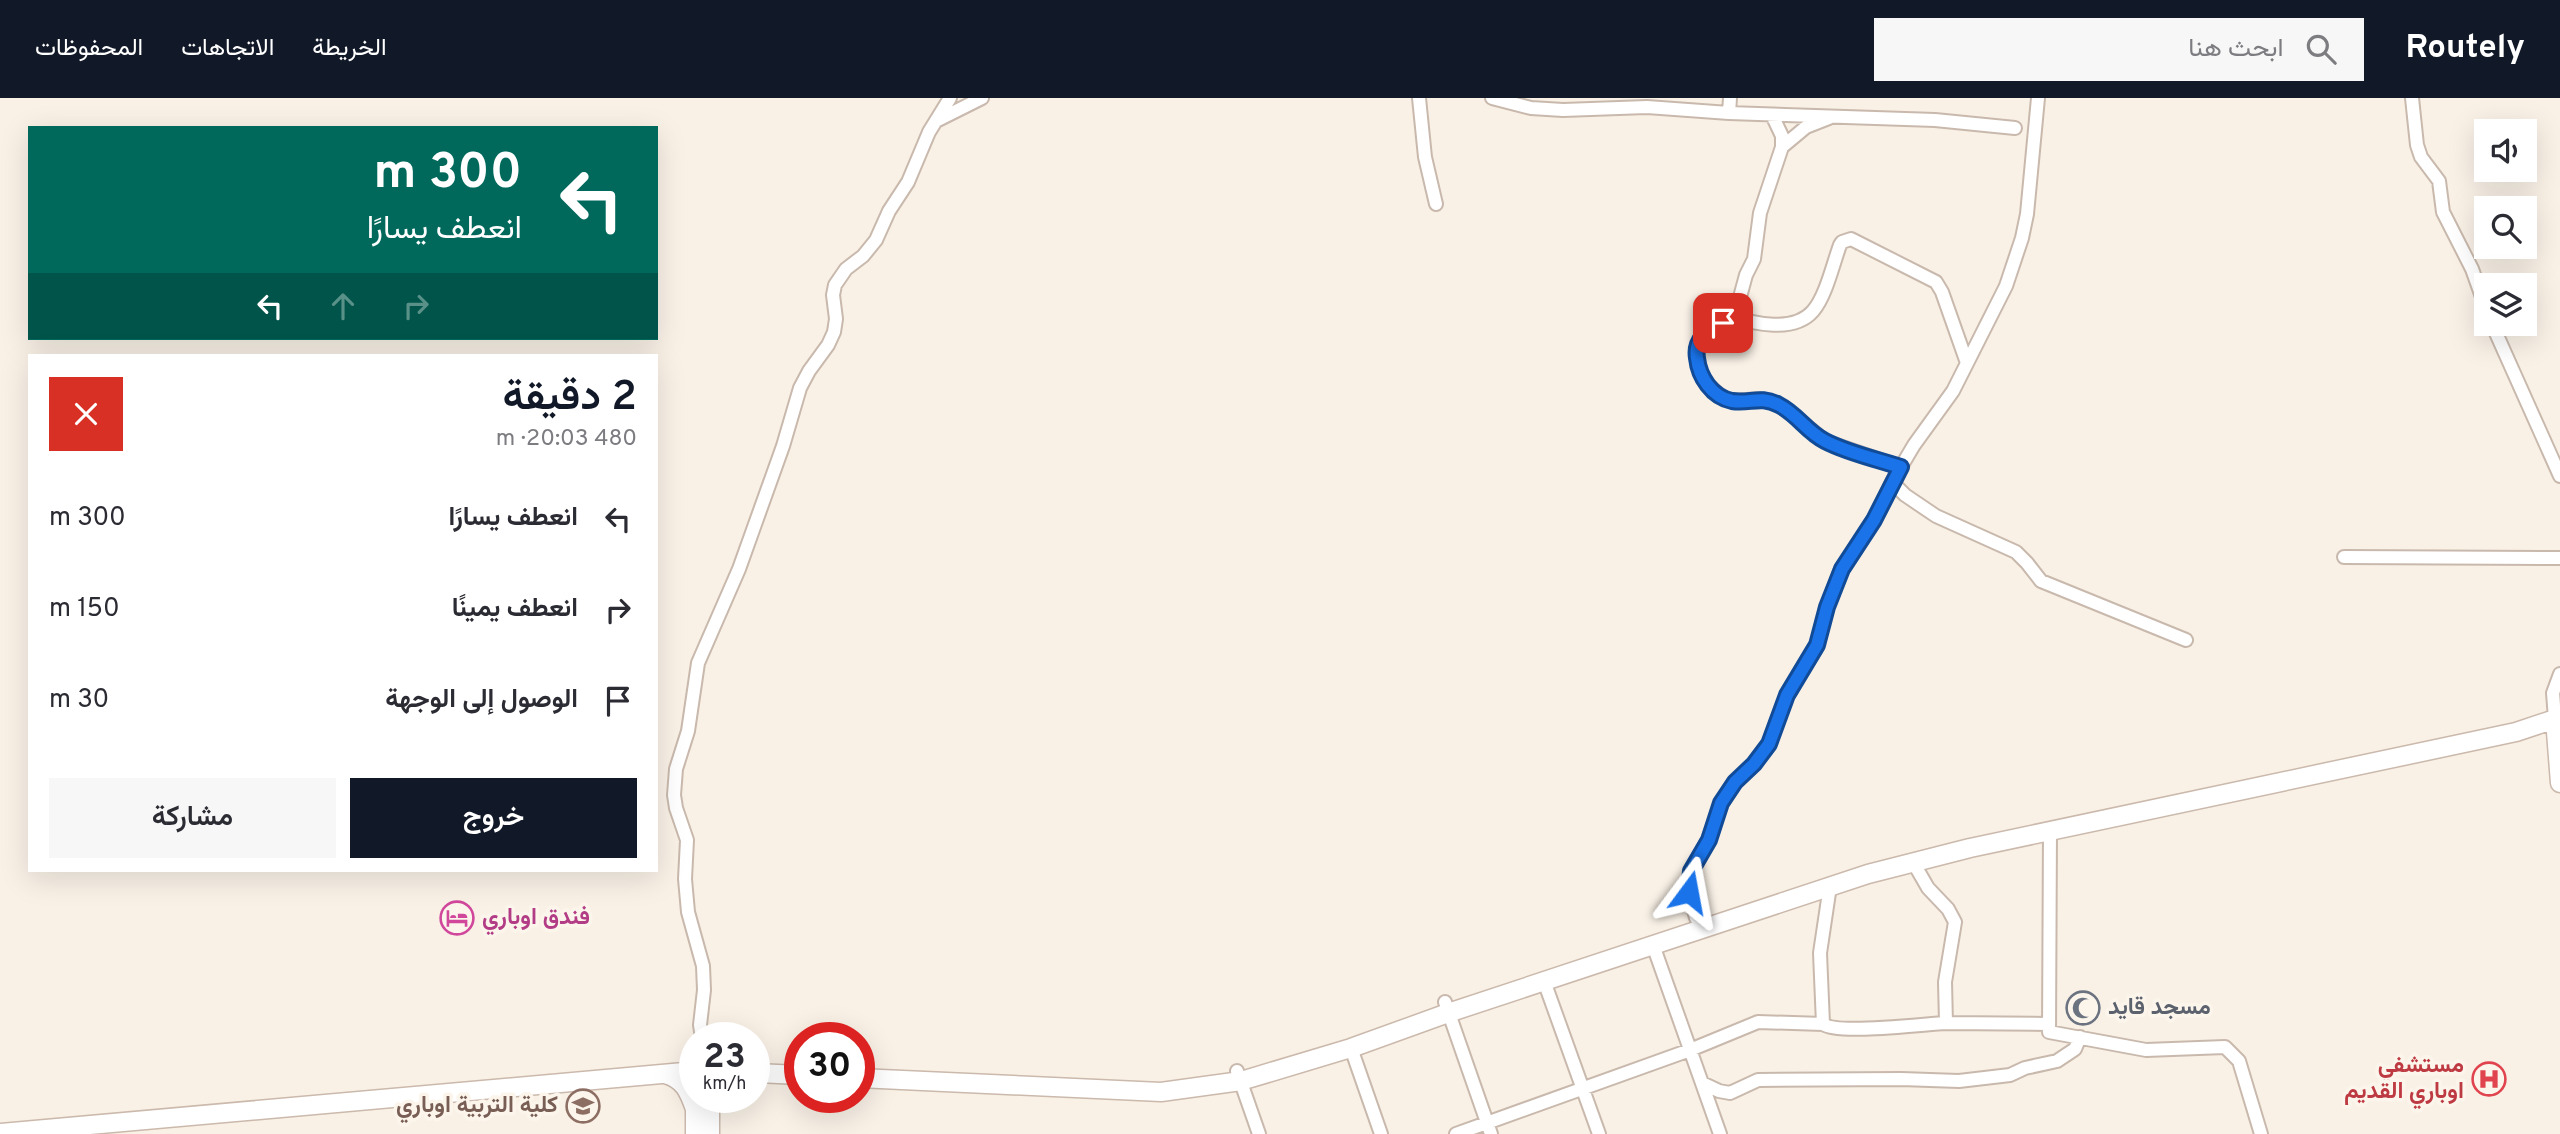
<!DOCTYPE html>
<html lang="ar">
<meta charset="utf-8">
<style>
:root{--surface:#fff;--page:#f7f7f7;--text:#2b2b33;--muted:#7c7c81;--accent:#111827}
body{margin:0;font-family:Overpass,Vazirmatn,sans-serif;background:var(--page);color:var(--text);direction:rtl;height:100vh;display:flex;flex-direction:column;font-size:26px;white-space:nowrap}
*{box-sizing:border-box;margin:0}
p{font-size:23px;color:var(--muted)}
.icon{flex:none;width:38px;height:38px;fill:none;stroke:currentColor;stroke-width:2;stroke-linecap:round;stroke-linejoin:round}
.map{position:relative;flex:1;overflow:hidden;direction:ltr}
.sheet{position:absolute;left:28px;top:256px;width:630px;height:518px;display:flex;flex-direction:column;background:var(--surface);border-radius:0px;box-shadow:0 7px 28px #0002;direction:rtl}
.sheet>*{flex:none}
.banner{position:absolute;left:28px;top:28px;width:630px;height:214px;border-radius:0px;box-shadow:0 7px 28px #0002;direction:rtl;background:#00695c;color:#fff;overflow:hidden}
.buttons{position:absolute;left:2474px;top:21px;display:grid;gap:14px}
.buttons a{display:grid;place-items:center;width:63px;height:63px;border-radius:0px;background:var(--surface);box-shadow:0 7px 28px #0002;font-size:35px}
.speed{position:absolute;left:679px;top:924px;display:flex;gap:14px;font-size:35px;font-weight:700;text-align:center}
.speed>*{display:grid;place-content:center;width:91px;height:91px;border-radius:50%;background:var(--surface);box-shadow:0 7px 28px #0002;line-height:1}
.speed small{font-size:18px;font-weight:400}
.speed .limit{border:10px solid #d22;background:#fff;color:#111}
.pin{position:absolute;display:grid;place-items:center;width:60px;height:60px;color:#fff;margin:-30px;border-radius:14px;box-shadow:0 4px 10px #0006}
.me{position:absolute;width:77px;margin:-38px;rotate:13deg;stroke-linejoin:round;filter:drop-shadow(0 0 5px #0008)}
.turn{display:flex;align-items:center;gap:24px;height:147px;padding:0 21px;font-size:32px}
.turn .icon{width:91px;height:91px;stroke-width:2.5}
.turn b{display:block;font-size:49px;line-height:60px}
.lanes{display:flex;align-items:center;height:66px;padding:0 21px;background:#0003;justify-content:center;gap:35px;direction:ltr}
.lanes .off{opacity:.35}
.round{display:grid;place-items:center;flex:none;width:74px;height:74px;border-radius:0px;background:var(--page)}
.overview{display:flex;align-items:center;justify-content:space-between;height:119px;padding:0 21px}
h1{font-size:42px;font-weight:600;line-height:52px;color:var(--accent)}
.button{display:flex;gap:14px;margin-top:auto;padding:14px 21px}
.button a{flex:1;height:80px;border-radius:0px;background:var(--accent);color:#fff;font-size:28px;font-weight:600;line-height:80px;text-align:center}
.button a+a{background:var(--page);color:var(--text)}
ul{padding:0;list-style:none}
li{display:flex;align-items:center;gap:21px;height:91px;padding:0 21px}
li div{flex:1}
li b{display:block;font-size:26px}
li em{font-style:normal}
header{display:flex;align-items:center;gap:42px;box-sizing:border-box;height:98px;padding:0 35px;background:var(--accent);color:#fff}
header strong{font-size:33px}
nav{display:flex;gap:38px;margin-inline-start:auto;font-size:24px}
.search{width:490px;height:63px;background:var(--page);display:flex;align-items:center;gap:18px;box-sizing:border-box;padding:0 24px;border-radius:0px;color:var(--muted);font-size:26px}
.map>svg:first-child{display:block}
</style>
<header>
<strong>Routely</strong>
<div class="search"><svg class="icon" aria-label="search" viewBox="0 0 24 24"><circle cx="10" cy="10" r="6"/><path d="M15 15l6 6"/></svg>ابحث هنا</div>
<nav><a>الخريطة</a><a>الاتجاهات</a><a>المحفوظات</a></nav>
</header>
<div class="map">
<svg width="2560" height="1036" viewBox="0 0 2560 1036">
<rect width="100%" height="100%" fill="#f9f1e6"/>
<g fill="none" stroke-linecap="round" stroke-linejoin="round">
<defs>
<path id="street" d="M 1419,0 L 1425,59 L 1436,106
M 1492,0 L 1531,10 L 1563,12 L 1647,9 L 1729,15 L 1935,22 L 2015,30
M 2412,0 L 2417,47 L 2421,59 L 2439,83 L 2443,114 L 2472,171 L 2487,213
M 1729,15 L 1730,0
M 1772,17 L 1782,38 L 1782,49 L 1760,115 L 1754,161 L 1746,177 L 1737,210 L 1731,218 L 1706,234 L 1697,248 L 1696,257 L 1701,275 L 1706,285 L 1722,299 L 1732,303 L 1760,301 L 1769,303 L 1787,312 L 1825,343 L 1901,369
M 936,23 L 982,0
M 1782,49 L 1806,29 L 1829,20
M 1731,218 C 1754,226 1794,235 1813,213 C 1826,198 1833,166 1840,147 L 1842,144 L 1851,141 L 1936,184 L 1942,194 L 1967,265
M 2492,226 L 2560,378
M 1892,384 L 1905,397 L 1936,418 L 2016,454 L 2027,465 L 2041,483 L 2186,542
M 2344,459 L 2560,460
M 2555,621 L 2553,595 L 2560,576
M 2050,733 L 2049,934 L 2146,952 L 2225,949 L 2239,963 L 2261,1036
M 1913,764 L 1928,790 L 1948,811 L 1955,824 L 1945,884 L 1946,925 L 2049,926
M 1830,788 L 1820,855 L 1823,926 C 1837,937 1924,926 1946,925
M 1696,820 L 1689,794 L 1691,773 L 1708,742 L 1722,705 L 1735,684 L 1754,666 L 1769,646 L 1787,598 L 1817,547 L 1827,509 L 1841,471 L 1874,422 L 1892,384 L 1914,347 L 1953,293 L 2006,188 L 2022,140 L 2027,116 L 2038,0
M 1653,847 L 1720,1036
M 1544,883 L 1599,1036
M 1445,904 L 1491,1036
M 702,940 L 700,927 L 704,892 L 703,868 L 688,814 L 685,781 L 687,742 L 676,710 L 674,697 L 676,671 L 688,633 L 698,565 L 739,471 L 783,348 L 800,290 L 809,273 L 828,247 L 834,234 L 836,221 L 833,197 L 835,187 L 846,171 L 863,158 L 876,142 L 889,113 L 908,84 L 929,34 L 950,0
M 1351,950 L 1381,1036
M 1237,973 L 1259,1036
M 1702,985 L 1719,993 L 1730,995 L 1758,982 L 1901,981 L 1959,983 L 2010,977 L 2025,970 L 2057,963 L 2075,951 L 2080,939
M 1456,1036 L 1690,952 L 1758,924 L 1823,926"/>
<path id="secondary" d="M 2555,621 L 2560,685
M 754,975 L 800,977
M 665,976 C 684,981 689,994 695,1011
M 859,980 L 1161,994 L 1241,983 L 1351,950 L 1448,915 L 1868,776 L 1970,750 L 2516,634 L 2555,621
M 0,1035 L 695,973
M 695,1036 L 695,999
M 710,1036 L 710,999"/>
</defs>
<use href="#street" stroke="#c9b9ad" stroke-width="16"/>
<use href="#secondary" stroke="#cbb9ac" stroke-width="21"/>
<use href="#street" stroke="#fff" stroke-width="12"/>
<use href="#secondary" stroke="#fff" stroke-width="18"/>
</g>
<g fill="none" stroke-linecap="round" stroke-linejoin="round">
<defs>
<path id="route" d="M 1689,794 L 1691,773 L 1709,742 L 1721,705 L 1735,684 L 1754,666 L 1769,646 L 1787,597 L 1817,547 L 1827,509 L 1842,471 L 1874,422 L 1901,369 C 1876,361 1848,355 1825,343 C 1807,334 1797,316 1779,307 C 1760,297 1750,306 1732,303 C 1712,299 1699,279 1697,260 C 1694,242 1707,231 1723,225"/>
</defs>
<use href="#route" stroke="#114b97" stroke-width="18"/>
<use href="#route" stroke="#1a73e8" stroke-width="12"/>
</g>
<defs>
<symbol id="hotel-ring" viewBox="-11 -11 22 22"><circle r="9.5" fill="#fcf5eb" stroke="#d1479c" stroke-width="1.5"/><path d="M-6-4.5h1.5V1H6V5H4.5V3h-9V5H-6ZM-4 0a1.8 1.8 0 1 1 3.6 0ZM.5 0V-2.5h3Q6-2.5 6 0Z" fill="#d1479c"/></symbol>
<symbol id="mosque-ring" viewBox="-11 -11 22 22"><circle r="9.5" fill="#fcf5eb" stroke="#6b7280" stroke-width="1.5"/><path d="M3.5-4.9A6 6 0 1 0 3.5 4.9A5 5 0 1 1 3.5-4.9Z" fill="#6b7280"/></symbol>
<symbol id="hospital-ring" viewBox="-11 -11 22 22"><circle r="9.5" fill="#fcf5eb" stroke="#e0444e" stroke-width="1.5"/><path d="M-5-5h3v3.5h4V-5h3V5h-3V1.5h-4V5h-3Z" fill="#e0444e"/></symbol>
<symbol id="university-ring" viewBox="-11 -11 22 22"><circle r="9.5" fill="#fcf5eb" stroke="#8d6e63" stroke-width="1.5"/><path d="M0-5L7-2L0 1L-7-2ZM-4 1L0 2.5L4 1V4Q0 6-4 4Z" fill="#8d6e63"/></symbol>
</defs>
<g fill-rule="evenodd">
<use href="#hotel-ring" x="438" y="801" width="38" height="38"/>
<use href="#mosque-ring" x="2064" y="891" width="38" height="38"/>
<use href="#hospital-ring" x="2470" y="962" width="38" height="38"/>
<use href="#university-ring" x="564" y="989" width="38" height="38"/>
</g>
<g text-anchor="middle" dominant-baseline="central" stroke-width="7" stroke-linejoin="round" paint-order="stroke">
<g font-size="23" font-weight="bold" fill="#b23c85" stroke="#fcf5eb" text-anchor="start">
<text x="482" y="820">فندق اوباري</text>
</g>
<g font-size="23" font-weight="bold" fill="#5b616d" stroke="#fcf5eb" text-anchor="start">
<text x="2108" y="910">مسجد قايد</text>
</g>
<g font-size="23" font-weight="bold" fill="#be3a42" stroke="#fcf5eb" text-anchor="end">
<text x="2464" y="968">مستشفي<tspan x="2464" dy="26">اوباري القديم</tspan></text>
</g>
<g font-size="23" font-weight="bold" fill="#785e54" stroke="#fcf5eb" text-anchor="end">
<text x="558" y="1008">كلية التربية اوباري</text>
</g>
</g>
</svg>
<div class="buttons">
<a><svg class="icon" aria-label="sound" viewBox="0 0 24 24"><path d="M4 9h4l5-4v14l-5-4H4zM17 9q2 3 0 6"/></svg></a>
<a><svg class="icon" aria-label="search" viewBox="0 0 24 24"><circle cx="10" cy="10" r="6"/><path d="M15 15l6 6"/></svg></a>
<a><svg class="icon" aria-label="layers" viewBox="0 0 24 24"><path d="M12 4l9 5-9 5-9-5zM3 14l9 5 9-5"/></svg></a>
</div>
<div class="speed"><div>23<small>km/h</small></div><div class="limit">30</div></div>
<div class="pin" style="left:1723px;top:225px;background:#d93025"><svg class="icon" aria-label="arrive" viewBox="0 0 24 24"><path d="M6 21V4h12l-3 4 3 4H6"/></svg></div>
<svg class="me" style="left:1689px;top:794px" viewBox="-20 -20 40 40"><path d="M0-17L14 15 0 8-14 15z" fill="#1a73e8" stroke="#fff" stroke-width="4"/></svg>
<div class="banner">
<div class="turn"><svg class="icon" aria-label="left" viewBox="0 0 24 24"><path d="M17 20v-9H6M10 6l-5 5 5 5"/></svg><div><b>300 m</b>انعطف يسارًا</div></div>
<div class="lanes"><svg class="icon" aria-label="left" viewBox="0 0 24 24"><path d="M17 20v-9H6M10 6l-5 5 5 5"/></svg><svg class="icon off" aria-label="ahead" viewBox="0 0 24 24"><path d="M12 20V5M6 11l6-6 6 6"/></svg><svg class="icon off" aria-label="right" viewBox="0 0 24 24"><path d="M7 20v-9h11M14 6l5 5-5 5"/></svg></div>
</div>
<section class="sheet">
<div class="overview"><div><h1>2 دقيقة</h1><p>480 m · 20:03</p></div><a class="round" style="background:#d93025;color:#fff"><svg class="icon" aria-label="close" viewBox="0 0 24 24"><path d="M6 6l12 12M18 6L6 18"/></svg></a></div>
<ul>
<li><svg class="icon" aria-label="left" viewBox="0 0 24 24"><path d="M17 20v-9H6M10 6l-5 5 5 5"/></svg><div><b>انعطف يسارًا</b></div><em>300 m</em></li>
<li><svg class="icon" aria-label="right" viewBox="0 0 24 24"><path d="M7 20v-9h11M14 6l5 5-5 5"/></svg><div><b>انعطف يمينًا</b></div><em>150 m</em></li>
<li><svg class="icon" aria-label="arrive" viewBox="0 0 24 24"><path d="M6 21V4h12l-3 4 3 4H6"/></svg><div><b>الوصول إلى الوجهة</b></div><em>30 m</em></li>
</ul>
<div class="button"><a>خروج</a><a>مشاركة</a></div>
</section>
</div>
